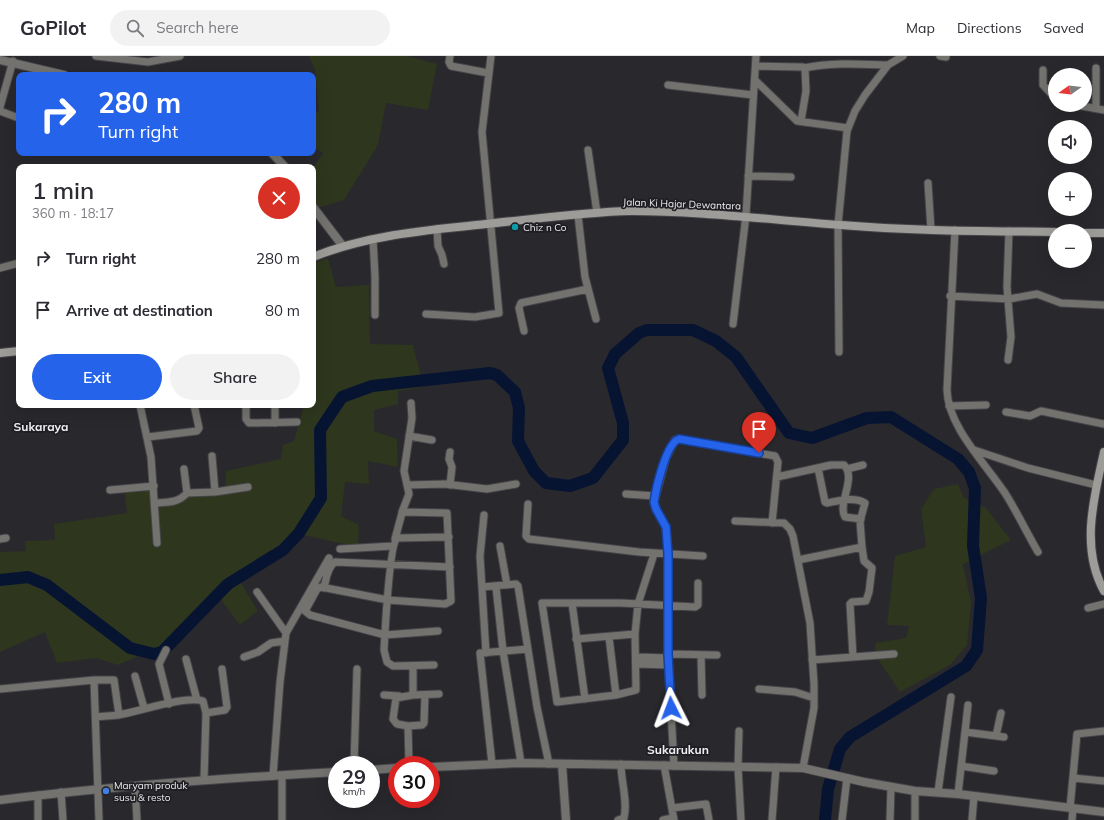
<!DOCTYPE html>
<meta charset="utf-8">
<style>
:root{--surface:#fff;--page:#f2f2f3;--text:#2b2b33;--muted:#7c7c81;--line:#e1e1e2;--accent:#2563eb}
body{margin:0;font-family:Mulish,sans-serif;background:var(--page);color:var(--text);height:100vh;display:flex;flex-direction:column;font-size:15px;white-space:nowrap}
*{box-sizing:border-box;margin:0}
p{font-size:13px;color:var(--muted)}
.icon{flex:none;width:22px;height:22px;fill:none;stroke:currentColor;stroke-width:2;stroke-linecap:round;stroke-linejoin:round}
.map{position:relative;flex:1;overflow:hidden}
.details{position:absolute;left:16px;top:108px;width:300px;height:244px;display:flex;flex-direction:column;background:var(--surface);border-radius:8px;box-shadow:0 4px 16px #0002}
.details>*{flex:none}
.top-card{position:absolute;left:16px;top:16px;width:300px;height:84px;border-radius:8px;box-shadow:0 4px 16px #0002;background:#2563eb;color:#fff;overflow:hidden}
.needle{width:26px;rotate:256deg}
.controls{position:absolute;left:1048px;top:12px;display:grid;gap:8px}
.controls a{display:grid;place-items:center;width:44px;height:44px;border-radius:50%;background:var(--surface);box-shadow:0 4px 16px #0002;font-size:20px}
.speed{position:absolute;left:328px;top:700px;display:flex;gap:8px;font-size:20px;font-weight:700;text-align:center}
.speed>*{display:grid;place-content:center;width:52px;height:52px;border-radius:50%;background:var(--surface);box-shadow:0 4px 16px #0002;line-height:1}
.speed small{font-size:10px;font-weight:400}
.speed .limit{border:6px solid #d22;background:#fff;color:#111}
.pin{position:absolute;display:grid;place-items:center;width:34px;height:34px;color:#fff;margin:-41px -17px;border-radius:50% 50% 50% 0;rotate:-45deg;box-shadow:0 0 4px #0007}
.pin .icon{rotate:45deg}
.me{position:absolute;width:44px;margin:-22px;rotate:357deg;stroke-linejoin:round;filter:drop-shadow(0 0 3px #0008)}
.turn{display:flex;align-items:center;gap:14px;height:84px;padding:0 16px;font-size:18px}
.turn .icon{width:52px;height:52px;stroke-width:2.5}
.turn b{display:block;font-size:28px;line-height:34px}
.round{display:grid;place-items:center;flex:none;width:42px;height:42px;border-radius:21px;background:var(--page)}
.headline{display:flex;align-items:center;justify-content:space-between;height:68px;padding:0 16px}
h1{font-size:24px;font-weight:600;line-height:30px}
.cta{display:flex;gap:8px;margin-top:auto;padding:8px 16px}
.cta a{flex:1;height:46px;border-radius:24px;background:var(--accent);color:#fff;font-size:16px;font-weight:600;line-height:46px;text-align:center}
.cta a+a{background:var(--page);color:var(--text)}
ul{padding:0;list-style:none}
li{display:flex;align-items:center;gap:12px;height:52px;padding:0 16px}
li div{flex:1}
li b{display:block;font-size:15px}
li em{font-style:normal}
header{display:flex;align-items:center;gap:24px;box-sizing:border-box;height:56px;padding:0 20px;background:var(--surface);border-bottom:1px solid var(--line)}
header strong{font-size:19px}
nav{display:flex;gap:22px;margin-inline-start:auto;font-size:14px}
.search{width:280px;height:36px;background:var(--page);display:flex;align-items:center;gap:10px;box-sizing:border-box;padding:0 14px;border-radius:22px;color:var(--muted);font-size:15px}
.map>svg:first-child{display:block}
</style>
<header>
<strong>GoPilot</strong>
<div class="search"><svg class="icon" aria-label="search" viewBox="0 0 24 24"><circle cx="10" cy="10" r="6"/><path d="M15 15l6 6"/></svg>Search here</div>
<nav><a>Map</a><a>Directions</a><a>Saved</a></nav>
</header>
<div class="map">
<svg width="1104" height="764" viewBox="0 0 1104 764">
<rect width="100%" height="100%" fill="#29282d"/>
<path fill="#2e361d" d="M 309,0 L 407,0 L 437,8 L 428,54 L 386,47 L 378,89 L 344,144 L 318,152 L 313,147 L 313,112 L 323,97 L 313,91 L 313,56 L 319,56 L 315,14 Z
M 328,202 L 336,231 L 369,229 L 370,288 L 413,289 L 424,331 L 398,335 L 398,348 L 374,354 L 374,375 L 397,383 L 398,411 L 368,405 L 369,428 L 345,426 L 341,460 L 359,469 L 358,491 L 303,479 L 258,511 L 236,519 L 258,555 L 240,569 L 215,536 L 177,583 L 118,609 L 96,602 L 57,607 L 45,576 L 0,596 L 0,496 L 26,495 L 25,485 L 55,484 L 54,468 L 127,457 L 124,432 L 151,430 L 153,444 L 225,433 L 226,415 L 281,403 L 283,389 L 294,385 L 304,349 L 313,349 L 313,208 Z
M 958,428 L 964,442 L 986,452 L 1011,484 L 963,508 L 971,547 L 967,589 L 950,609 L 900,636 L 876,600 L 875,587 L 906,582 L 909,570 L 887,569 L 895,500 L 926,491 L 921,453 L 934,433 Z"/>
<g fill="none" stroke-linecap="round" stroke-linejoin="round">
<path stroke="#061432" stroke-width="12" d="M 0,524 L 28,521 L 47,529 L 130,592 L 154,598 L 162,596 L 228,528 L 283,494 L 299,477 L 321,442 L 320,374 L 342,341 L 372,330 L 490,317 L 497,319 L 515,336 L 519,352 L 518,385 L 534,415 L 546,427 L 570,430 L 593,422 L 623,384 L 623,367 L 608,312 L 615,298 L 639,277 L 647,274 L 693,274 L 716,285 L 736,301 L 789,377 L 812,382 L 867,362 L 891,361 L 958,403 L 969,416 L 975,432 L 973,490 L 981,542 L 977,594 L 966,610 L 850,681 L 840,693 L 828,733 L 825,764"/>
<defs>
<path id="minor" d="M 96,0 L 148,6 L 180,0
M 450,0 L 449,6 L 451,10 L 488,17
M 940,0 L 946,1
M 756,10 L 803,11 L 805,13 L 806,35 L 801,65
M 804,12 C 832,6 860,8 888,9
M 1096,12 L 1096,52
M 1043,14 L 1043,29 L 1055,42
M 755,24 L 797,65 L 848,72
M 668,29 L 753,39
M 1076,49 L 1104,54
M 0,51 L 13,5
M 0,55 L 16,61
M 588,94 L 597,157
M 748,120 L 791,121
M 928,127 L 931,174
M 578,159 L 585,221 L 596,263
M 437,173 L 438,190 L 442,199 L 444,208
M 955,174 L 947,334 C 948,371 985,407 1005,437 C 1017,456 1027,477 1038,496
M 373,183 L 375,220 L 375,259
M 0,212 L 19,207
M 950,240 L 1009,243 L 1037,238 L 1061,247 L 1104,249
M 426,258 L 475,261 L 499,257 L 482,76 L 491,0
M 733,268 L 746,159 L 756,0
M 524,275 L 519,252 L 521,247 L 588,233
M 839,296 L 838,169 L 847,75 L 855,55 L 865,39 L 888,9 L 903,0
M 1008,304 L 1011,281 L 1007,231 L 1009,175
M 411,347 L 412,362 L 404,415 L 409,438 L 402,456 L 447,457 L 451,545 L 445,548 L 388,544 L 321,531 L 317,533 L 305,555 L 310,559 L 385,579 L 438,575
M 140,349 L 151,401 L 157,487
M 246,349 L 246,363 L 249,367 L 297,366
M 275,349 L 275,367
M 949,350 L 986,349
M 1006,356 L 1030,360 L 1041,355 L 1104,368
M 409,380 L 432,384
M 148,381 L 197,375 L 199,372 L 194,349
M 974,394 L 1028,412 L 1096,429
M 450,396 L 449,403 L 452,411 L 450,429
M 818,412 L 825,446 L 827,447 C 838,445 854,440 865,447 L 860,465 L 862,491
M 184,413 L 187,437
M 847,413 L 863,409
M 777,421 L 831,409 L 844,409 C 857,422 837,448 845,461 L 861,463
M 408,429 L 445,428 L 487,433 L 516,428
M 110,434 L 154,430
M 215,436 L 248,431
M 626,438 L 655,440
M 155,447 C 168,446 178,447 187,437 L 215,436 L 212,400
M 528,448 L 526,480 L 529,483 L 639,496 L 703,500
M 484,459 L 480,500 L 486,597
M 735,465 L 784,467 L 790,473 L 793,480 L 810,567 L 814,628 L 814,652 L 803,712
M 0,483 L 6,482
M 395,483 L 402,457
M 500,490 L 507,529
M 340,493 L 393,490
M 654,498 L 638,548 L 635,578 L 636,634 L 616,639 L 557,646 L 542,547 L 621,547 L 695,551 L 698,549 L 698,527
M 798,504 L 862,491 L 864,505 L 872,512 L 869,536 L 866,545 L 852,546 L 850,548 L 853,601 L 812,604
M 482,531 L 516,528 L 518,530 L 537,651 L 549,708
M 496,531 L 503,595 L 521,707
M 324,532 C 326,524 327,511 335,506 L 450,511
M 257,536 L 286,577
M 572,547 L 585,643
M 1088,552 L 1104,548
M 609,581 L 616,639
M 576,583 L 635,578
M 166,594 L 159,608 L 169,648
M 668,598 L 717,599
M 701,599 L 702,639
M 244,601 L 258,596 L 271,587 L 285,585
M 637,601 L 668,602
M 853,601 L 894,598
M 186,603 L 197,644
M 637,608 L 669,609
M 434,609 L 393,610 L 387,606 L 384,594 C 385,578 389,490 397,482 L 449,481
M 135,620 L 144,652
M 94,624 L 114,624 L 119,659
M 0,633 L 94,624 L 99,764
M 759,633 L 795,636 L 814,642
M 384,639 L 399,640
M 413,639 L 439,638
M 206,657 L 225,654 L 227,651 L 222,613
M 96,661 C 103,660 111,660 118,659 C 138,656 185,639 203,645 L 206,657 L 204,724
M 408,670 L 422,669 L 424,667 L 425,639
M 739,675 L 738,711 L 741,764
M 965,676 L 1004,681
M 996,680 L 1001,657
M 492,708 L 480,597 L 528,593
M 354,709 L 357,613
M 409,709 L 408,670 L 397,668 L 393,663 L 396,642 L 413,639 L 413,611
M 664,709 L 674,764
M 674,710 L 668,598 L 668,498 L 666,471 L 656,453 L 654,446 L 666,402 L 675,384 L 679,383 L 775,400 L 778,406 L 772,467
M 961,710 L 994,715
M 273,720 L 280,626 L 286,577 L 329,502
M 282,720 L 282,764
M 1073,722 L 1104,725
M 135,730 L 137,764
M 915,735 L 915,764
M 61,736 L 63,764
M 938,736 L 951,641
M 958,738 L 968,649
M 672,752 L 706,748 L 709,764
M 1070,752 L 1077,678 L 1104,675
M 38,764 L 38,739
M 618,764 L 624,762 C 628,745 621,726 621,708
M 663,764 L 673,762
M 772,764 L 776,711
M 842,764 L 847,722
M 890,764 L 891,731
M 972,764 L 974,740
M 1072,764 L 1073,752"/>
<path id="tertiary" d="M 0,4 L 64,19
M 272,97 L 285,111
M 313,151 L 342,189
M 562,708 L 566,764
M 431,711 L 521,707 L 803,712 L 864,726 L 915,735 L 958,738 L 1104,756
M 371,714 L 397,712
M 0,744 C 112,730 224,722 337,716"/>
<path id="secondary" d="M 1085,177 L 1104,177
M 313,201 C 368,179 427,174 486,168 C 534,163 583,156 631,155 C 702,155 771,164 841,169 C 912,175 984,175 1055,176
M 0,297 L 19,295
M 1104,396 C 1094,441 1080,492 1104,535"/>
</defs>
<use href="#minor" stroke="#454448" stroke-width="9"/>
<use href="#tertiary" stroke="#454448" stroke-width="10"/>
<use href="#secondary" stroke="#454448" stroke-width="10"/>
<use href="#minor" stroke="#73726f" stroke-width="7"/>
<use href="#tertiary" stroke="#73726f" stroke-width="8"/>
<use href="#secondary" stroke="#9e9c98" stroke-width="8"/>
</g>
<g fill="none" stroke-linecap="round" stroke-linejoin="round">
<defs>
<path id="route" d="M 671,652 L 668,598 L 668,498 L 666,471 L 656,453 L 654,446 C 656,433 666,387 679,383 L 759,397"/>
</defs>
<use href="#route" stroke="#184099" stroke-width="10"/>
<use href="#route" stroke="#2563eb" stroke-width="7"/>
</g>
<circle fill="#0f9aa8" stroke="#1f1e23" stroke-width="1.5" cx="515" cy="171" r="4"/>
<circle fill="#3f7fe0" stroke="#1f1e23" stroke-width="1.5" cx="106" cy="735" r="4"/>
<g text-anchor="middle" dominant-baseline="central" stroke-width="3.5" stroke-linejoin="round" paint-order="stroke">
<g font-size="10" fill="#eeedf1" stroke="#1f1e23">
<text transform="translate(682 148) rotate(2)">Jalan Ki Hajar Dewantara</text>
</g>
<g font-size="10" fill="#eeedf1" stroke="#1f1e23" text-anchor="start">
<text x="523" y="171">Chiz n Co</text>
<text x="114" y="729">Maryam produk<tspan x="114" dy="12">susu &amp; resto</tspan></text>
</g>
<g font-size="12" font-weight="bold" fill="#eeedf1" stroke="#1f1e23">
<text x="41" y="370">Sukaraya</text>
<text x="678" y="693">Sukarukun</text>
</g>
</g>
</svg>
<div class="controls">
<a><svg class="needle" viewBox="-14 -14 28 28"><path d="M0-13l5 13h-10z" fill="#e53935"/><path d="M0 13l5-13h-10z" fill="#7c7c81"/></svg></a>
<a><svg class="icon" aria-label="sound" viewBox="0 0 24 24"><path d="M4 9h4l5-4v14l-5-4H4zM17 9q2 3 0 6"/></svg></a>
<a>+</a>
<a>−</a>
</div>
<div class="speed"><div>29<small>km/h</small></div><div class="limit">30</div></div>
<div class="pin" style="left:759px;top:397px;background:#d93025"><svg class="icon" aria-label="arrive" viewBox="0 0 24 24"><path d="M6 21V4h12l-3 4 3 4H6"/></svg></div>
<svg class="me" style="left:671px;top:652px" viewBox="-20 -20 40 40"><path d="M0-17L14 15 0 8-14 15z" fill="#2563eb" stroke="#fff" stroke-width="4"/></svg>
<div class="top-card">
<div class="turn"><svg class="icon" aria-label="right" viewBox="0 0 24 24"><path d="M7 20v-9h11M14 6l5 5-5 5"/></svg><div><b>280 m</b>Turn right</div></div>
</div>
<section class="details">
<div class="headline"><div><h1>1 min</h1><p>360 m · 18:17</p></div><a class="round" style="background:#d93025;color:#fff"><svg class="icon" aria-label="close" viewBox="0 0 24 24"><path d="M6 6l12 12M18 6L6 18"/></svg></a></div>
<ul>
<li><svg class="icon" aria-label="right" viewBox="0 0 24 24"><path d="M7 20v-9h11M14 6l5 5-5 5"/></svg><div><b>Turn right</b></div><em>280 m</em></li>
<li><svg class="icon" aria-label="arrive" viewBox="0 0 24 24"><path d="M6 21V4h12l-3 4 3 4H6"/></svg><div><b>Arrive at destination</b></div><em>80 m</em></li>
</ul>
<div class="cta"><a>Exit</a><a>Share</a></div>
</section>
</div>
